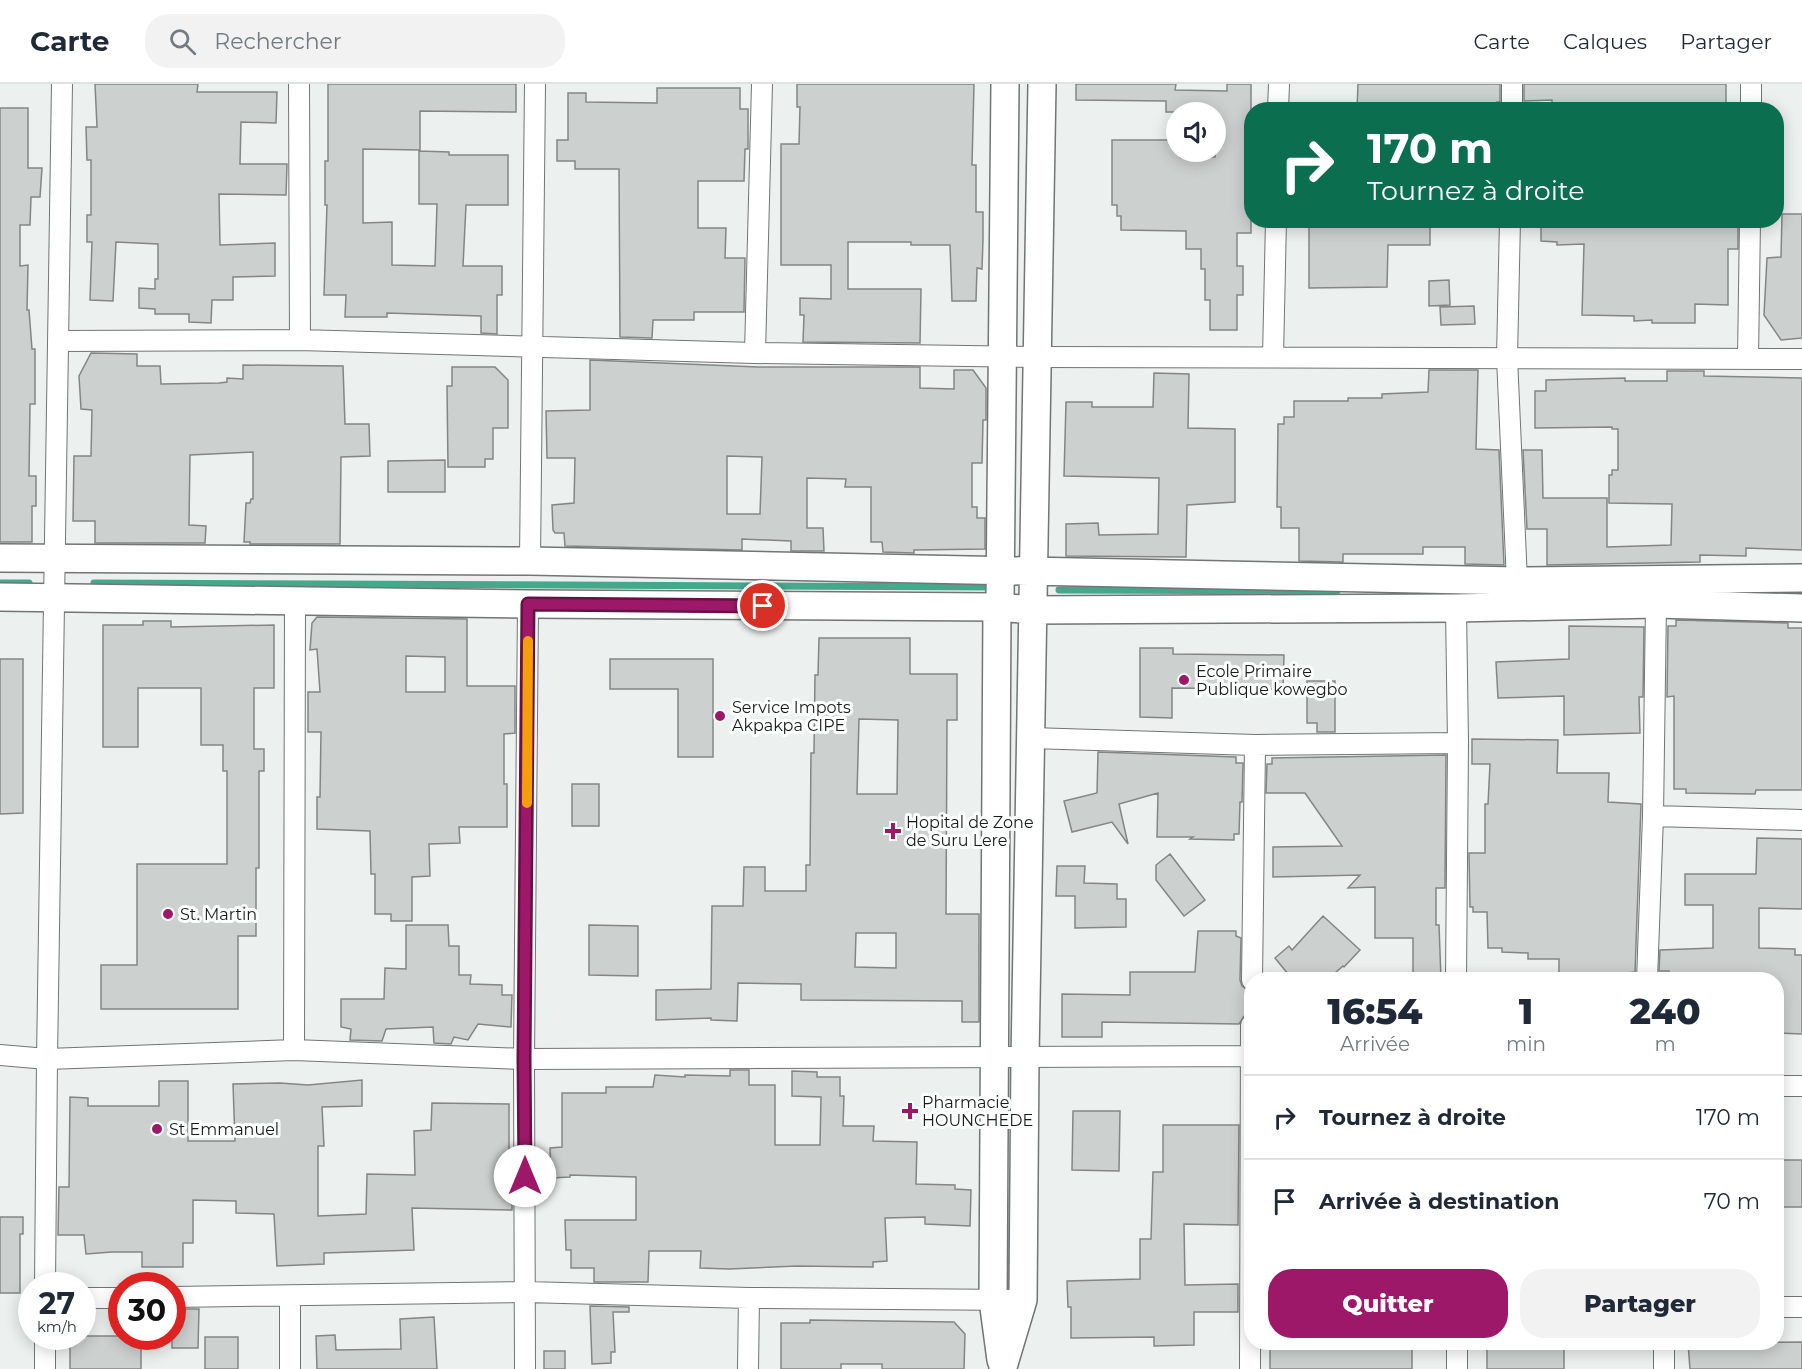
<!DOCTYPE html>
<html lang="fr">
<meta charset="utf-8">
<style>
:root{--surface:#fff;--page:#f2f2f3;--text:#1f2937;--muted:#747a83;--line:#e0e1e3;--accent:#9e1869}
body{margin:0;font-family:Montserrat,sans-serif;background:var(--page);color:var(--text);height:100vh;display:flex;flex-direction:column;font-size:22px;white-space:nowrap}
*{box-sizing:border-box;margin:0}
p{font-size:20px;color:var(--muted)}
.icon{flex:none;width:33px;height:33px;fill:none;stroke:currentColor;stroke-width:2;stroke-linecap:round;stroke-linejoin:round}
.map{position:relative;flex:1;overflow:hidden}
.side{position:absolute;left:1244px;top:888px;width:540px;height:378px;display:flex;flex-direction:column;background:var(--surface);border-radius:24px;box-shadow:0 3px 15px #0003}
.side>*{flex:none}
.hud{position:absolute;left:1244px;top:18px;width:540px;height:126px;border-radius:24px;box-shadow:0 3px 15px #0003;background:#0b6e4f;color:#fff;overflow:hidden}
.buttons{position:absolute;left:1166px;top:18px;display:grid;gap:12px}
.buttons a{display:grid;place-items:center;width:60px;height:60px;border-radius:50%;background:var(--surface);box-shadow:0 3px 15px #0003;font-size:30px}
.speed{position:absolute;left:18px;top:1188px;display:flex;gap:12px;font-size:30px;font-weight:700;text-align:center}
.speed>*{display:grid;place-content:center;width:78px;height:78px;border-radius:50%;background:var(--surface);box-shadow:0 3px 15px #0003;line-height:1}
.speed small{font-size:15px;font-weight:400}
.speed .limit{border:9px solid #d22;background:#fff;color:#111}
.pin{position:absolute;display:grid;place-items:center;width:51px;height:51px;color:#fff;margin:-26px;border:3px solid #fff;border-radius:50%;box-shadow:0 2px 6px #0007}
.me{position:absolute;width:66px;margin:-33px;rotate:0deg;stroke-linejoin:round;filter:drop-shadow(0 0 4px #0008)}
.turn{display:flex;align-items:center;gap:21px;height:126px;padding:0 24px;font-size:27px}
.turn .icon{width:78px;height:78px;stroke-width:2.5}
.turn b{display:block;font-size:42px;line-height:51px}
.eta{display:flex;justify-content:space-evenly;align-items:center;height:102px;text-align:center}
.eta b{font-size:36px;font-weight:800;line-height:42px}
.primary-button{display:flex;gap:12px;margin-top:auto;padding:12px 24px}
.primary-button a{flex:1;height:69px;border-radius:24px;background:var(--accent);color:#fff;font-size:24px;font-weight:800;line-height:69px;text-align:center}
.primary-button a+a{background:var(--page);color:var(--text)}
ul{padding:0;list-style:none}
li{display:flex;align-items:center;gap:18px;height:84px;padding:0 24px;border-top:2px solid var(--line)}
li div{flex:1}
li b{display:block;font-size:22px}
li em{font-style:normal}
header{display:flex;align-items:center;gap:36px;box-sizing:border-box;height:84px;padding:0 30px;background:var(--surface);border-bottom:2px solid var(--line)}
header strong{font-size:28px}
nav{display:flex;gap:33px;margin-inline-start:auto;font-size:21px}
.search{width:420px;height:54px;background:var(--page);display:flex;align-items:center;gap:15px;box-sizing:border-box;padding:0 21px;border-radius:24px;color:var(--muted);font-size:22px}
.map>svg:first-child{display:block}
</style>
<header>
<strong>Carte</strong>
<div class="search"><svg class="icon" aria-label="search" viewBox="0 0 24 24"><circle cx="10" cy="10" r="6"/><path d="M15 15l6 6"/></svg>Rechercher</div>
<nav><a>Carte</a><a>Calques</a><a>Partager</a></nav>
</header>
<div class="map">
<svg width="1802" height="1285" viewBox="0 0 1802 1285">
<rect width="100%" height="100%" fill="#ecf0ef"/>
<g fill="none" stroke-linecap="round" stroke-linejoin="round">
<path stroke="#45a88a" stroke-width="7" d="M 0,499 L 29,499
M 94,499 L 993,503
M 1059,506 L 1337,507
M 1721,508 L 1802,509"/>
</g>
<path fill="#ccd0cf" stroke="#838685" stroke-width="1.5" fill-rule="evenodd" d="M 95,0 L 198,0 L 197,8 L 277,8 L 276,39 L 241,38 L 240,80 L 287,80 L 286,111 L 219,110 L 220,161 L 275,159 L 275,192 L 233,193 L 233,216 L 212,216 L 211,239 L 189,238 L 189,230 L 155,230 L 155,225 L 139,224 L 139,204 L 155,205 L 155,195 L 158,195 L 158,160 L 116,158 L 113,217 L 90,216 L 92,158 L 87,158 L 87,131 L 91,131 L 91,76 L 87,76 L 86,43 L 97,43 Z
M 328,0 L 516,0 L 516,28 L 420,27 L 420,66 L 363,65 L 363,139 L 392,138 L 392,181 L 435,182 L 437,120 L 419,120 L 419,67 L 449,68 L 449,71 L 508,71 L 508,121 L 466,121 L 463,182 L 502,182 L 502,211 L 497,211 L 497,250 L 481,249 L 481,232 L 387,229 L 387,233 L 345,233 L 346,211 L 324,211 L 327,121 L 325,121 L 325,77 L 328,77 Z
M 797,0 L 974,0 L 972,81 L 976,81 L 976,128 L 983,128 L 983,156 L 982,185 L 977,184 L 976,217 L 952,217 L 950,161 L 911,161 L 911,158 L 848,158 L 848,205 L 921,205 L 920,259 L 803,258 L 804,231 L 800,231 L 800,214 L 831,215 L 831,181 L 781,181 L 781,60 L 799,60 L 800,23 L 797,23 Z
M 1076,0 L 1176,0 L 1175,6 L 1227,7 L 1227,0 L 1251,0 L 1251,149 L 1237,149 L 1237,182 L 1243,182 L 1243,211 L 1237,211 L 1237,246 L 1210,246 L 1210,216 L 1205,216 L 1205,185 L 1201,185 L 1201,165 L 1186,165 L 1186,147 L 1121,146 L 1121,132 L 1117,132 L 1117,121 L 1112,121 L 1112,56 L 1176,56 L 1176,68 L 1180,68 L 1180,73 L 1215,73 L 1215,28 L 1166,28 L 1166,17 L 1076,16 Z
M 1358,0 L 1500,0 L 1500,18 L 1497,18 L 1497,26 L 1357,26 Z
M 1524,0 L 1726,0 L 1726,26 L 1552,26 L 1552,16 L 1524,17 Z
M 657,4 L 740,4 L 740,25 L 748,25 L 748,65 L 745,65 L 744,97 L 698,97 L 698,144 L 726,144 L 725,174 L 745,174 L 744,228 L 694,228 L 694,236 L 653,236 L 652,254 L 620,253 L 619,85 L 575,85 L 575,77 L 557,77 L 557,56 L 568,56 L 568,9 L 586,9 L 586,18 L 657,19 Z
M 0,24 L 28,24 L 28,84 L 42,84 L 40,113 L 31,113 L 30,141 L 20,141 L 20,182 L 28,181 L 27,226 L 29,226 L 32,265 L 35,265 L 35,320 L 30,320 L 29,392 L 36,392 L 36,422 L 32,422 L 32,458 L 0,458 Z
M 1782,130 L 1802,130 L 1802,254 L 1781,256 L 1764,231 L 1767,174 L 1781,173 Z
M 1309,136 L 1430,136 L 1430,161 L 1388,161 L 1387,203 L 1309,204 Z
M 1541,136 L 1738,136 L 1738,165 L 1728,165 L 1728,221 L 1695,220 L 1695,239 L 1652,239 L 1652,236 L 1634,237 L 1634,232 L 1582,231 L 1584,160 L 1557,161 L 1557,158 L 1541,157 Z
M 1449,196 L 1450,221 L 1429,222 L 1429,197 Z
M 1474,222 L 1475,240 L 1441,241 L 1440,223 Z
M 91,269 L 137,270 L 137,282 L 160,282 L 161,300 L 219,299 L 227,298 L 227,294 L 243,295 L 243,281 L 343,282 L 345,340 L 369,340 L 370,372 L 341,373 L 340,460 L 250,460 L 250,458 L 244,458 L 246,419 L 250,419 L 251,415 L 253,415 L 253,368 L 190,371 L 189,441 L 206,442 L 205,459 L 95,459 L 95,437 L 73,437 L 74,372 L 91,372 L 92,326 L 81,325 L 79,292 Z
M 590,276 L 758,283 L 920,283 L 920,304 L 954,305 L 954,286 L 973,286 L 986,304 L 986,336 L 983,336 L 982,379 L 972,379 L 972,423 L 977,423 L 977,434 L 985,434 L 985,465 L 914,466 L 914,469 L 883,468 L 882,458 L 871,458 L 871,403 L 845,403 L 846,395 L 807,394 L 807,444 L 823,444 L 824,467 L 791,467 L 791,457 L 742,455 L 742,466 L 565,462 L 564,449 L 555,449 L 553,446 L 552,421 L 574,419 L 575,374 L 547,374 L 546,327 L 590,326 ZM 727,372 L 762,373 L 760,430 L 727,430 Z
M 452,283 L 495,283 L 508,296 L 508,344 L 493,344 L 493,375 L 485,375 L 485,383 L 448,383 L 447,302 L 452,302 Z
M 1429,286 L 1478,286 L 1476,365 L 1499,366 L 1504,481 L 1465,480 L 1465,463 L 1423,463 L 1423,470 L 1343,470 L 1343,478 L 1299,477 L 1299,444 L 1281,444 L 1281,423 L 1277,423 L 1278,340 L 1284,340 L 1284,333 L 1294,333 L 1294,317 L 1348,317 L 1348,314 L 1382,314 L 1382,310 L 1428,308 Z
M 1667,287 L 1704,287 L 1704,292 L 1802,294 L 1802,466 L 1746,464 L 1746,472 L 1700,471 L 1700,478 L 1547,481 L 1547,445 L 1527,445 L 1523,366 L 1542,366 L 1543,414 L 1607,414 L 1607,463 L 1671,461 L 1672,420 L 1609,419 L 1609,391 L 1612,391 L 1612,386 L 1618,386 L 1618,345 L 1612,345 L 1612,343 L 1535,344 L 1535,307 L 1546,307 L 1546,296 L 1625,294 L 1625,297 L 1667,297 Z
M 1154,289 L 1189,290 L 1188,344 L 1235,345 L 1235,418 L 1187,421 L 1186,473 L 1066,472 L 1066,440 L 1098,439 L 1099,451 L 1158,450 L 1159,394 L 1064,392 L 1066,318 L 1092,318 L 1092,323 L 1153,323 Z
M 445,376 L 445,408 L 388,408 L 388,377 Z
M 317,533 L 467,535 L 467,602 L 515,602 L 515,649 L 504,650 L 504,700 L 507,700 L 507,743 L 459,743 L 460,759 L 429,760 L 430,792 L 412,793 L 412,837 L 391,837 L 391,830 L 375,830 L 375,790 L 371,790 L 370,747 L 317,745 L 317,713 L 320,713 L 321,648 L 308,648 L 308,608 L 320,608 L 317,565 L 310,566 L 312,539 ZM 406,572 L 445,573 L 445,608 L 406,608 Z
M 1676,536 L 1788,539 L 1788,544 L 1802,544 L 1802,706 L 1756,706 L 1755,710 L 1686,709 L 1686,705 L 1674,705 L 1674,612 L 1667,613 L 1668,542 L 1676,542 Z
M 143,537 L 171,537 L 171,543 L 274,541 L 274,604 L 254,604 L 254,665 L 264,665 L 264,687 L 259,687 L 259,784 L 256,784 L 256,852 L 238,852 L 238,925 L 101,925 L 101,881 L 137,881 L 137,780 L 227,780 L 227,687 L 223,687 L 223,661 L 201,661 L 201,604 L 138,604 L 138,663 L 103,663 L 103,541 L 143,541 Z
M 1569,542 L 1644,543 L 1643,613 L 1639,613 L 1640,649 L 1564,651 L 1564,612 L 1498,614 L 1496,578 L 1569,575 Z
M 819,554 L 910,554 L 910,590 L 957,590 L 957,636 L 947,636 L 946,830 L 979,830 L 979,938 L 962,938 L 962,917 L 801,916 L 801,900 L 738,899 L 737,937 L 711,936 L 711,934 L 656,936 L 656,906 L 711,905 L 712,822 L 743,822 L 744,783 L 765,783 L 765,807 L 806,807 L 806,781 L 810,781 L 811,669 L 814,669 L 815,591 L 818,591 ZM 859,635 L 898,636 L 897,710 L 857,710 ZM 856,849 L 896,849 L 896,884 L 855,883 Z
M 1140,564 L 1173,564 L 1173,570 L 1284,571 L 1283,605 L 1172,604 L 1172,634 L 1140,633 Z
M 0,575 L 23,575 L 23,729 L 0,730 Z
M 610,575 L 713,575 L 713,673 L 678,673 L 678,605 L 610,605 Z
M 1307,597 L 1335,597 L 1335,648 L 1317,648 L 1317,639 L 1307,639 Z
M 1472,655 L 1558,656 L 1557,689 L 1609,689 L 1608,718 L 1641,720 L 1635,888 L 1601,892 L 1559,892 L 1559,875 L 1528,875 L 1528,869 L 1502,868 L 1502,864 L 1488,864 L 1487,828 L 1473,828 L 1473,823 L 1470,823 L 1469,769 L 1485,769 L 1485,720 L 1488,720 L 1490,680 L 1472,680 Z
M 1098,668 L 1236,673 L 1236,679 L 1243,679 L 1242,718 L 1240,718 L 1239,750 L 1234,750 L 1234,756 L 1190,755 L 1193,753 L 1157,753 L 1158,709 L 1119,720 L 1128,760 L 1112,738 L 1072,748 L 1064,717 L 1097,709 Z
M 1446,671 L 1445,804 L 1436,804 L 1436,841 L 1439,841 L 1441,895 L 1413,896 L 1413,854 L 1375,854 L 1375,803 L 1348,804 L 1360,791 L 1273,793 L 1273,763 L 1342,762 L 1305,709 L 1266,709 L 1267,680 L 1272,680 L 1272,674 Z
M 572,700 L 599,700 L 599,742 L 572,742 Z
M 1757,754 L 1802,755 L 1802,825 L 1759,824 L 1759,864 L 1795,865 L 1795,871 L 1802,871 L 1802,950 L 1776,949 L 1776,896 L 1670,896 L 1669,887 L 1659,887 L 1660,866 L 1713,864 L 1713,821 L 1685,821 L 1685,790 L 1756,790 Z
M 1170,770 L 1205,816 L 1184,832 L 1156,796 L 1156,781 Z
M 1057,782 L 1085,782 L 1084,799 L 1117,800 L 1117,815 L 1126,815 L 1126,843 L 1075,844 L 1075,812 L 1056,812 Z
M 1323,832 L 1360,866 L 1344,883 L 1343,882 L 1327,896 L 1293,896 L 1275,874 L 1289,862 L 1292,866 Z
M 406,841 L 448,841 L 449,862 L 459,862 L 459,891 L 471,891 L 470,900 L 502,901 L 502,911 L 512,911 L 511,943 L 478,940 L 468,956 L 454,953 L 451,960 L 434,959 L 433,943 L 386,945 L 382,957 L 350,956 L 351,945 L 341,943 L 341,915 L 384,915 L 385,884 L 406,885 Z
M 589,841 L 638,842 L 638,892 L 589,891 Z
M 1198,847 L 1236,847 L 1236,852 L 1241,854 L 1240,896 L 1242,902 L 1251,908 L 1251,929 L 1245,931 L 1239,940 L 1102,938 L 1102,953 L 1062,953 L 1062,910 L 1130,911 L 1130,888 L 1195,888 Z
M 730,986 L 749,986 L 749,1001 L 775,1001 L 775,1061 L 820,1061 L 821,1013 L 792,1012 L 792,987 L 817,988 L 817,993 L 840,993 L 840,1012 L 844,1012 L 843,1042 L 874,1042 L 873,1057 L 917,1058 L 916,1100 L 955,1101 L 955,1105 L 971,1106 L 970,1142 L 925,1140 L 925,1133 L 885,1134 L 887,1177 L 873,1178 L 873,1183 L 797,1182 L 729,1185 L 700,1184 L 701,1167 L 649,1167 L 648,1198 L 594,1198 L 594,1184 L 571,1184 L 571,1166 L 566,1166 L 565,1136 L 636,1136 L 636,1093 L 570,1091 L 570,1093 L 551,1094 L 550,1064 L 562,1063 L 562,1009 L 606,1009 L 606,1003 L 653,1003 L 655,991 L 685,993 L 685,991 L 730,992 Z
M 362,996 L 362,1022 L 322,1023 L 324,1062 L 318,1062 L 318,1132 L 366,1130 L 367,1090 L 415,1091 L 414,1047 L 431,1046 L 432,1019 L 509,1020 L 509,1093 L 512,1093 L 512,1126 L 412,1124 L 414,1166 L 324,1169 L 324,1180 L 277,1182 L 274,1130 L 236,1129 L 236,1117 L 193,1116 L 193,1159 L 183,1159 L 183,1183 L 142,1183 L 142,1168 L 112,1168 L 86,1170 L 84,1151 L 58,1151 L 59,1103 L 69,1103 L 70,1013 L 88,1014 L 88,1022 L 159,1022 L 159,997 L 188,997 L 188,1057 L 235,1057 L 233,1000 L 280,999 L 308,1001 Z
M 1073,1027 L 1120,1027 L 1119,1087 L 1072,1086 Z
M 1163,1041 L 1239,1041 L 1238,1141 L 1184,1140 L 1185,1201 L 1238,1200 L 1238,1228 L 1194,1228 L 1194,1261 L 1154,1262 L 1154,1253 L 1071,1254 L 1071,1223 L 1068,1223 L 1067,1197 L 1140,1195 L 1140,1155 L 1151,1155 L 1153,1088 L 1163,1088 Z
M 1776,1076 L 1802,1076 L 1802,1123 L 1776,1123 Z
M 0,1133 L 23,1133 L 23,1150 L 20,1150 L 20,1209 L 0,1209 Z
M 590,1222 L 629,1223 L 629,1228 L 613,1228 L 615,1268 L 611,1268 L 611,1279 L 592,1280 Z
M 172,1225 L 199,1225 L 198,1264 L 172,1264 Z
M 434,1233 L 437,1285 L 317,1285 L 316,1252 L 335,1251 L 336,1266 L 401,1265 L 400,1235 Z
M 810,1236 L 954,1238 L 965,1250 L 964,1285 L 882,1285 L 882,1280 L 841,1280 L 841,1285 L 781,1285 L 781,1239 L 810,1239 Z
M 70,1252 L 141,1252 L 141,1285 L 70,1285 Z
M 205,1253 L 238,1253 L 238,1285 L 205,1285 Z
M 1270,1258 L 1412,1258 L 1412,1285 L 1270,1285 Z
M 1487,1258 L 1564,1258 L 1564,1285 L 1487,1285 Z
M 1802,1258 L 1802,1285 L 1690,1285 L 1688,1259 Z
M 544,1267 L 565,1267 L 565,1285 L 544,1285 Z"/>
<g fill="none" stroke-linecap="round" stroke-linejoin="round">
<defs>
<path id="street" d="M 299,0 L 300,256
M 1278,26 L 1279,0
M 1512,26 L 1512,0
M 1751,26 L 1751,0
M 1510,136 L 1507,274 L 1517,497
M 59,257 L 300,256 L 755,269 L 1037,273 L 1802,275
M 755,269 L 762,0
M 1273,273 L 1276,136
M 1748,275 L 1750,136
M 530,477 L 535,0
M 1031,654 L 1255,661 L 1458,659
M 1653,732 L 1802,736
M 1252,896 L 1255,661
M 1456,896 L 1458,659 L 1456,524
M 1647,896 L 1653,732 L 1656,520
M 294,966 L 295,516
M 0,971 L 47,975 L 294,966 L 524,975 L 1251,972
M 1776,1002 L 1802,1002
M 45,1202 L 47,975 L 62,0
M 172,1213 L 526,1208 L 749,1214 L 1023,1216
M 82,1214 L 122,1214
M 1776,1223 L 1802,1223
M 45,1285 L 45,1252
M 290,1285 L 290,1212
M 525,1285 L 524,975 L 528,520
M 748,1285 L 749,1214
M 1250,1285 L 1251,941
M 1457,1285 L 1457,1258
M 1664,1285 L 1664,1258"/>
<path id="secondary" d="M 0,474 L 530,477 L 1517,497 L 1802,494
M 0,513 L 528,520 L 997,523 L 1032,526 L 1456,524 L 1656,520 L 1802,524
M 1001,1276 L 993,1216 L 997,523 L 1000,518 L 1005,0
M 1003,1283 L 1023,1216 L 1025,974 L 1042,0"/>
</defs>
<use href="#street" stroke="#717573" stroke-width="22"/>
<use href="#secondary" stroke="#717573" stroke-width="30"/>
<use href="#street" stroke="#fff" stroke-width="20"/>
<use href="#secondary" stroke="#fff" stroke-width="27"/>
</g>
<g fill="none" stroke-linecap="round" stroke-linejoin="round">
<defs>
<path id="route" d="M 525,1092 L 524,975 L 528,520 L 763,522"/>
</defs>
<use href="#route" stroke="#671044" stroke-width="15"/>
<use href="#route" stroke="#9e1869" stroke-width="10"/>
<path stroke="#f59e0b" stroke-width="10" d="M 527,719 L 528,557"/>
</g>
<g fill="#9e1869" stroke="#fafefc" stroke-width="2">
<circle cx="1184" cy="596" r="6"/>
<circle cx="720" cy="632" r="6"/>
<path d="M890 738h6v6h6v6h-6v6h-6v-6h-6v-6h6z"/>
<circle cx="168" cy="830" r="6"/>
<path d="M907 1018h6v6h6v6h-6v6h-6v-6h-6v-6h6z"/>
<circle cx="157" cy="1045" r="6"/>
</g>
<g text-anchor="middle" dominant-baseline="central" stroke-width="6" stroke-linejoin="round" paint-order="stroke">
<g font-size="16" fill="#1a1b1a" stroke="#fafefc" text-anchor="start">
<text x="1196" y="587">Ecole Primaire<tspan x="1196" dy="18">Publique kowegbo</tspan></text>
<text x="732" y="623">Service Impots<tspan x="732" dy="18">Akpakpa CIPE</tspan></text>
<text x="906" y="738">Hopital de Zone<tspan x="906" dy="18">de Suru Lere</tspan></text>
<text x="180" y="830">St. Martin</text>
<text x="922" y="1018">Pharmacie<tspan x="922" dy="18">HOUNCHEDE</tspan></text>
<text x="169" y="1045">St Emmanuel</text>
</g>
</g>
</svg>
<div class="buttons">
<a><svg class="icon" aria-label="sound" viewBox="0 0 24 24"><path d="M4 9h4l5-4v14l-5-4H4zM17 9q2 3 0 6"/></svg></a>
</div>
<div class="speed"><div>27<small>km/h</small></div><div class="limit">30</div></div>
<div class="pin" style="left:763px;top:522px;background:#d93025"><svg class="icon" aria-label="arrive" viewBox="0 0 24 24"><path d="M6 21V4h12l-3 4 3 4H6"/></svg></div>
<svg class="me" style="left:525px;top:1092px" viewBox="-20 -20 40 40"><circle r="19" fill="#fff"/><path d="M0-13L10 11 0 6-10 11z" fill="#9e1869"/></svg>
<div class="hud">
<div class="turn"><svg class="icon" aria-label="right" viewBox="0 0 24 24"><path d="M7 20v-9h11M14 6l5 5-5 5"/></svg><div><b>170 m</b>Tournez à droite</div></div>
</div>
<section class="side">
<div class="eta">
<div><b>16:54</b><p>Arrivée</p></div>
<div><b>1</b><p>min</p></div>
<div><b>240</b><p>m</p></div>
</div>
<ul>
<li><svg class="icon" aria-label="right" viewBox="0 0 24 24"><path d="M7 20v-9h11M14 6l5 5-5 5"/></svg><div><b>Tournez à droite</b></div><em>170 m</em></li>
<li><svg class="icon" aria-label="arrive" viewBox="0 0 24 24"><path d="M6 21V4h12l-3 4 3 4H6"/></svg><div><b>Arrivée à destination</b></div><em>70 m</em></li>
</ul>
<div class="primary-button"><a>Quitter</a><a>Partager</a></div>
</section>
</div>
